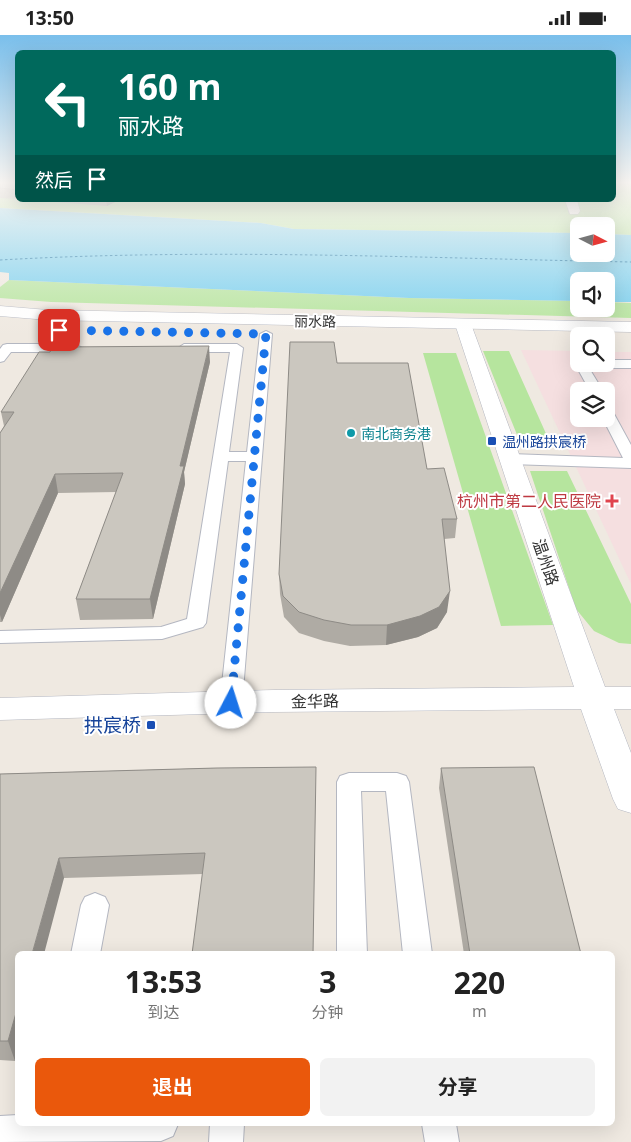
<!DOCTYPE html>
<html lang="zh">
<meta charset="utf-8">
<style>
:root{--surface:#fff;--page:#f2f2f2;--text:#222;--muted:#767676;--accent:#ea580c}
body{margin:0;font-family:"Open Sans","Noto Sans SC",sans-serif;background:var(--page);color:var(--text);height:100vh;display:flex;flex-direction:column;font-size:19px;white-space:nowrap}
*{box-sizing:border-box;margin:0}
p{font-size:16px;color:var(--muted)}
.icon{flex:none;width:28px;height:28px;fill:none;stroke:currentColor;stroke-width:2;stroke-linecap:round;stroke-linejoin:round}
.map{position:relative;flex:1;overflow:hidden}
.panel{position:absolute;left:15px;top:916px;width:600px;height:175px;display:flex;flex-direction:column;background:var(--surface);border-radius:8px;box-shadow:0 5px 20px #0002}
.panel>*{flex:none}
.top-card{position:absolute;left:15px;top:15px;width:601px;height:152px;border-radius:8px;box-shadow:0 5px 20px #0002;background:#00695c;color:#fff;overflow:hidden}
.needle{width:32px;rotate:96deg}
.fabs{position:absolute;left:570px;top:182px;display:grid;gap:10px}
.fabs a{display:grid;place-items:center;width:45px;height:45px;border-radius:8px;background:var(--surface);box-shadow:0 5px 20px #0002;font-size:25px}
.pin{position:absolute;display:grid;place-items:center;width:42px;height:42px;color:#fff;margin:-21px;border-radius:10px;box-shadow:0 2px 8px #0006}
.me{position:absolute;width:55px;margin:-28px;rotate:5deg;stroke-linejoin:round;filter:drop-shadow(0 0 4px #0008)}
.turn{display:flex;align-items:center;gap:18px;height:105px;padding:0 20px;font-size:22px}
.turn .icon{width:65px;height:65px;stroke-width:2.5}
.turn b{display:block;font-size:35px;line-height:42px}
.then{display:flex;align-items:center;height:48px;padding:0 20px;background:#0003;gap:10px;font-size:19px}
.eta{display:flex;justify-content:space-evenly;align-items:center;height:85px;text-align:center}
.eta b{font-size:30px;font-weight:700;line-height:35px}
.primary-button{display:flex;gap:10px;margin-top:auto;padding:10px 20px}
.primary-button a{flex:1;height:58px;border-radius:8px;background:var(--accent);color:#fff;font-size:20px;font-weight:700;line-height:58px;text-align:center}
.primary-button a+a{background:var(--page);color:var(--text)}
.status{display:flex;justify-content:space-between;align-items:center;height:35px;padding:0 25px;background:var(--surface);direction:ltr}
.status svg{height:14px;fill:currentColor}
.map>svg:first-child{display:block}
</style>
<div class="status"><b>13:50</b><svg viewBox="0 0 49 12"><path d="M0 12V9h3v3zM5 12V6h3v6zM10 12V3h3v9zM15 12V0h3v12zM26 1h20v11H26zM47 4h2v5h-2z"/></svg></div>
<div class="map">
<svg width="631" height="1107" viewBox="0 0 631 1107">
<rect width="100%" height="100%" fill="#efe9e1"/>
<path fill="#f5dfe0" fill-rule="evenodd" d="M 521,315 L 579,316 L 579,329 L 606,329 L 606,317 L 631,317 L 631,549 ZM 579,356 L 606,356 L 606,384 L 579,384 Z"/>
<path fill="#b6e59e" d="M 614,146 L 631,146 L 631,200 L 606,199 L 606,191 L 579,191 L 579,198 L 294,194 L 261,188 L 0,173 L 0,151 L 17,152 L 18,165 L 551,165 L 580,167 L 580,165 L 614,165 Z
M 9,245 L 409,263 L 579,266 L 579,274 L 606,274 L 606,267 L 631,268 L 631,283 L 51,267 L 0,263 L 0,252 Z
M 483,316 L 509,316 L 552,412 L 522,412 Z
M 423,318 L 456,318 L 553,590 L 501,591 Z
M 530,436 L 567,436 L 631,569 L 631,609 L 619,608 L 594,596 L 576,574 Z"/>
<path fill="#75cff0" d="M 0,173 L 261,188 L 294,194 L 579,198 L 579,219 L 606,219 L 606,199 L 631,200 L 631,267 L 606,267 L 606,246 L 579,246 L 579,266 L 409,263 L 9,245 L 9,238 L 0,237 Z"/>
<g fill="none" stroke-linecap="round" stroke-linejoin="round">
<path stroke="#0d6fa3" stroke-width="1" stroke-dasharray="2.5 2.5" stroke-linecap="butt" d="M 0,225 C 210,213 421,223 631,227"/>
<defs>
<path id="lane" d="M 266,296 L 272,299 L 242,668 L 239,673 L 231,676 L 223,673 L 220,668 L 246,426 L 228,426 L 206,588 L 203,592 L 162,604 L 0,608 L 0,596 L 161,592 L 187,584 L 230,317 L 184,317 L 178,313 L 184,309 L 237,309 L 243,313 L 229,417 L 247,417 L 260,299 Z
M 7,309 L 76,309 L 82,313 L 76,317 L 11,317 L 4,326 L 0,327 L 0,314 L 3,310 Z
M 606,325 L 631,325 L 631,333 L 589,333 L 603,356 L 590,356 L 575,329 L 579,326 L 579,329 L 606,329 Z
M 606,373 L 613,377 L 631,410 L 631,433 L 510,429 L 505,427 L 502,424 L 505,421 L 510,419 L 623,423 L 603,384 L 606,384 Z
M 349,738 L 397,738 L 406,741 L 409,747 L 432,919 L 403,919 L 386,756 L 361,756 L 367,919 L 337,919 L 337,747 L 340,741 Z
M 95,858 L 105,862 L 109,870 L 100,919 L 71,919 L 81,870 L 85,862 Z
M 18,1080 L 18,1089 L 178,1089 L 173,1101 L 161,1106 L 0,1107 L 0,1081 Z
M 210,1089 L 244,1089 L 243,1107 L 209,1107 Z
M 422,1089 L 456,1089 L 459,1107 L 425,1107 Z"/>
<path id="street" d="M 565,165 L 577,165 L 580,176 L 578,179 L 570,179 Z
M 463,284 L 469,285 L 471,289 L 605,652 L 631,652 L 631,674 L 614,674 L 631,718 L 631,778 L 618,774 L 613,764 L 581,674 L 274,677 L 0,685 L 0,663 L 274,655 L 574,652 L 455,289 L 457,285 Z"/>
<path id="secondary" d="M 0,271 L 48,275 L 631,287 L 631,297 L 48,285 L 0,281 Z"/>
</defs>
<use href="#lane" stroke="#b4b7c1" stroke-width="2"/>
<use href="#street" stroke="#b4b7c1" stroke-width="1"/>
<use href="#secondary" stroke="#b4b7c1" stroke-width="1"/>
<use href="#lane" fill="#fff" fill-rule="evenodd"/>
<use href="#street" fill="#fff" fill-rule="evenodd"/>
<use href="#secondary" fill="#fff" fill-rule="evenodd"/>
</g>
<path fill="#afaba4" d="M 0,146 L 18,146 L 18,164 L 0,163 Z
M 27,165 L 119,165 L 107,171 Z
M 210,327 L 184,437 L 185,449 L 153,584 L 80,585 L 76,564 L 116,457 L 58,458 L 2,587 L 0,587 L 0,398 L 4,391 L 1,377 Z
M 337,328 L 427,434 L 457,484 L 455,503 L 444,504 L 447,577 L 437,593 L 418,602 L 386,610 L 350,611 L 324,606 L 299,598 L 284,582 L 280,559 L 279,539 Z
M 217,733 L 203,839 L 64,843 L 18,919 L 18,1017 L 15,1026 L 0,1025 L 0,739 Z
M 441,733 L 581,919 L 464,919 L 439,753 Z"/>
<path fill="#8e8b86" d="M 106,165 L 119,165 L 107,171 Z
M 209,311 L 210,327 L 184,437 L 185,449 L 153,584 L 150,564 L 180,431 Z
M 55,439 L 58,458 L 2,587 L 0,580 L 0,558 Z
M 450,556 L 447,577 L 437,593 L 418,602 L 386,610 L 387,590 Z
M 59,823 L 64,843 L 44,919 L 32,919 Z
M 18,971 L 18,1017 L 15,1026 L 8,1006 Z"/>
<path fill="#cbc7bf" stroke="#8e8b86" d="M 0,146 L 18,146 L 18,155 L 0,153 Z
M 290,307 L 334,307 L 337,328 L 408,328 L 427,434 L 444,433 L 457,484 L 442,484 L 450,556 L 439,572 L 420,581 L 387,590 L 351,590 L 324,585 L 299,577 L 283,561 L 279,539 Z
M 209,311 L 180,431 L 184,431 L 150,564 L 76,564 L 123,438 L 55,439 L 0,558 L 0,398 L 14,377 L 1,377 L 39,317 L 50,317 L 52,312 Z
M 316,732 L 313,919 L 192,919 L 205,818 L 59,823 L 32,919 L 18,919 L 18,971 L 8,1006 L 0,1006 L 0,739 L 217,733 Z
M 534,732 L 581,919 L 470,919 L 441,733 Z"/>
<linearGradient id="sky" x2="0" y2="1"><stop stop-color="#7abfeb"/><stop offset="0.49" stop-color="#f8f5f2"/><stop offset="1" stop-color="#f8f5f2" stop-opacity="0"/></linearGradient>
<rect width="631" height="301" fill="url(#sky)"/>
<g fill="none" stroke-linecap="round" stroke-linejoin="round">
<path stroke="#1a73e8" stroke-width="9" stroke-dasharray="0 16.2" d="M 59,295 L 266,299 L 231,668"/>
</g>
<circle fill="#0f9aa8" stroke="#fff" stroke-width="2" cx="351" cy="398" r="5"/>
<g fill="#1a4fb4" stroke="#fff" stroke-width="2">
<rect x="487" y="401" width="10" height="10" rx="2.5"/>
<rect x="146" y="685" width="10" height="10" rx="2.5"/>
</g>
<path fill="#e0444e" stroke="#fff" stroke-width="2" d="M609.5 458.5h5v5h5v5h-5v5h-5v-5h-5v-5h5z"/>
<g text-anchor="middle" dominant-baseline="central" stroke-width="4" stroke-linejoin="round" paint-order="stroke">
<g font-size="14" fill="#2e2e2e" stroke="#fff">
<text transform="translate(315 286) rotate(1)">丽水路</text>
</g>
<g font-size="14" fill="#0d838f" stroke="#fff" text-anchor="start">
<text x="361" y="398">南北商务港</text>
</g>
<g font-size="14" fill="#164399" stroke="#fff" text-anchor="start">
<text x="502" y="406">温州路拱宸桥</text>
</g>
<g font-size="16" fill="#be3a42" stroke="#fff" text-anchor="end">
<text x="601" y="466">杭州市第二人民医院</text>
</g>
<g font-size="16" fill="#2e2e2e" stroke="#fff">
<text transform="translate(546 527) rotate(71)">温州路</text>
<text transform="translate(315 666) rotate(-1)">金华路</text>
</g>
<g font-size="19" fill="#164399" stroke="#fff" text-anchor="end">
<text x="141" y="690">拱宸桥</text>
</g>
</g>
</svg>
<div class="fabs">
<a><svg class="needle" viewBox="-14 -14 28 28"><path d="M0-13l5 13h-10z" fill="#e53935"/><path d="M0 13l5-13h-10z" fill="#767676"/></svg></a>
<a><svg class="icon" aria-label="sound" viewBox="0 0 24 24"><path d="M4 9h4l5-4v14l-5-4H4zM17 9q2 3 0 6"/></svg></a>
<a><svg class="icon" aria-label="search" viewBox="0 0 24 24"><circle cx="10" cy="10" r="6"/><path d="M15 15l6 6"/></svg></a>
<a><svg class="icon" aria-label="layers" viewBox="0 0 24 24"><path d="M12 4l9 5-9 5-9-5zM3 14l9 5 9-5"/></svg></a>
</div>
<div class="pin" style="left:59px;top:295px;background:#d93025"><svg class="icon" aria-label="arrive" viewBox="0 0 24 24"><path d="M6 21V4h12l-3 4 3 4H6"/></svg></div>
<svg class="me" style="left:231px;top:668px" viewBox="-20 -20 40 40"><circle r="19" fill="#fff"/><path d="M0-13L10 11 0 6-10 11z" fill="#1a73e8"/></svg>
<div class="top-card">
<div class="turn"><svg class="icon" aria-label="left" viewBox="0 0 24 24"><path d="M17 20v-9H6M10 6l-5 5 5 5"/></svg><div><b>160 m</b>丽水路</div></div>
<div class="then">然后<svg class="icon" aria-label="arrive" viewBox="0 0 24 24"><path d="M6 21V4h12l-3 4 3 4H6"/></svg></div>
</div>
<section class="panel">
<div class="eta">
<div><b>13:53</b><p>到达</p></div>
<div><b>3</b><p>分钟</p></div>
<div><b>220</b><p>m</p></div>
</div>
<div class="primary-button"><a>退出</a><a>分享</a></div>
</section>
</div>
